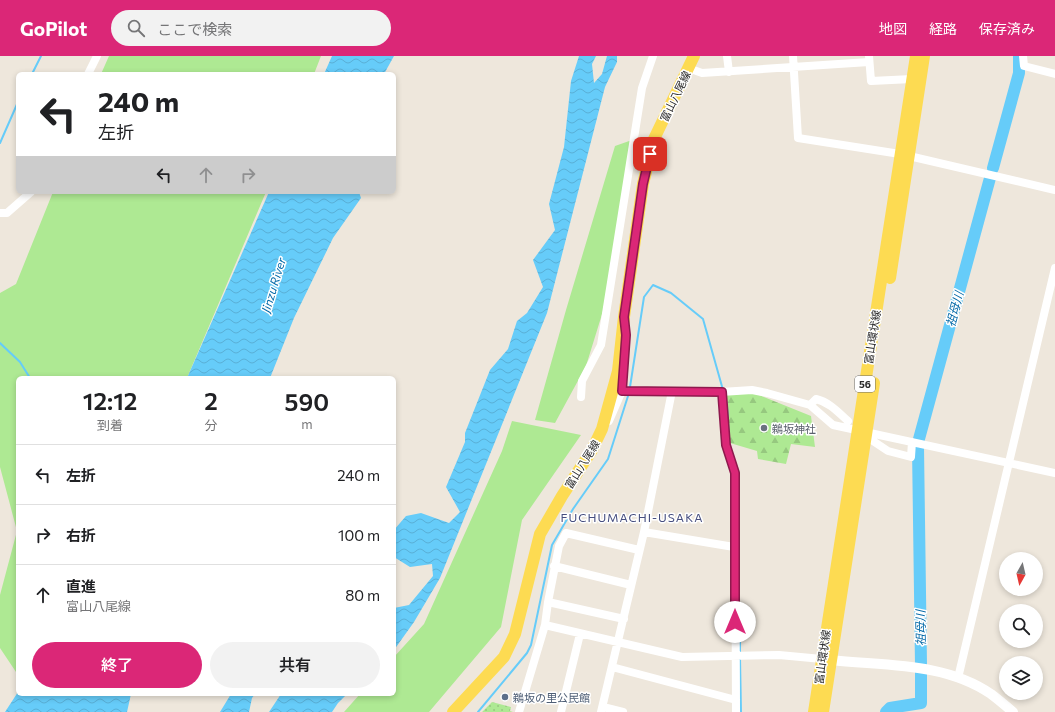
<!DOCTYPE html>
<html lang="ja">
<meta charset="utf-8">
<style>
:root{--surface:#fff;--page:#f2f2f2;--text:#202124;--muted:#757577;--line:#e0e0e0;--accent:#db2777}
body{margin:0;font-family:Commissioner,"Noto Sans JP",sans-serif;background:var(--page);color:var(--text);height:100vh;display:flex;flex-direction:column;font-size:15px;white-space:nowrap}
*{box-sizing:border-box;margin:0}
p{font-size:13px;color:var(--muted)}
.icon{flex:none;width:22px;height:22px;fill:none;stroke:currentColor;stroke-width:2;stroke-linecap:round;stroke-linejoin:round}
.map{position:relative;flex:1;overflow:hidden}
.sheet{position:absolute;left:16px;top:320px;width:380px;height:320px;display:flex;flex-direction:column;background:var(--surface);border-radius:6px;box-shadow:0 2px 6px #0003}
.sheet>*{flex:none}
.guide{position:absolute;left:16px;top:16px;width:380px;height:122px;border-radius:6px;box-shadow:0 2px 6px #0003;background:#fff;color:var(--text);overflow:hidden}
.needle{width:26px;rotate:188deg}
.tools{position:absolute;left:999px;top:496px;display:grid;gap:8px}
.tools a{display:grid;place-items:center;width:44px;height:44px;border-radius:50%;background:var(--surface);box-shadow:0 2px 6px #0003;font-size:20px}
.pin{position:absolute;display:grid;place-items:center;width:34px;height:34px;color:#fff;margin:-17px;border-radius:8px;box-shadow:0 2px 6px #0006}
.me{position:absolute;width:44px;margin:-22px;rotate:0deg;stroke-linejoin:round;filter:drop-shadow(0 0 3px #0008)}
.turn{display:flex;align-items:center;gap:14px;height:84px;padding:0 16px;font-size:18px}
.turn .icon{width:52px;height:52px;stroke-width:2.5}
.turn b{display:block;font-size:28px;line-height:34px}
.lanes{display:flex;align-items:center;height:38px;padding:0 16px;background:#0003;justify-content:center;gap:20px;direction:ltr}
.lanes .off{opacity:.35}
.eta{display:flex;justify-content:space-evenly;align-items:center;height:68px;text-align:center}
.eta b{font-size:24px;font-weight:600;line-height:28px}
.action{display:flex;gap:8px;margin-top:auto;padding:8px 16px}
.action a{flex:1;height:46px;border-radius:24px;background:var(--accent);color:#fff;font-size:16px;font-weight:600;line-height:46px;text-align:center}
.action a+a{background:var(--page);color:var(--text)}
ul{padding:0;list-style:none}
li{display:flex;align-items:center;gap:12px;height:60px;padding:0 16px;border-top:1px solid var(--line)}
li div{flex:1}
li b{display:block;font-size:15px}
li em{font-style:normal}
header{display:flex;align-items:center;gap:24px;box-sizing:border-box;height:56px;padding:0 20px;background:var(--accent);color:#fff}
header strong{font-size:19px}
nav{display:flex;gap:22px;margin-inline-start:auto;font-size:14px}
.search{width:280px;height:36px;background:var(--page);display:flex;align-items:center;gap:10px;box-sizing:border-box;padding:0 14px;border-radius:22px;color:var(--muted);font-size:15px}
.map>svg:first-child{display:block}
</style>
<header>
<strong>GoPilot</strong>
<div class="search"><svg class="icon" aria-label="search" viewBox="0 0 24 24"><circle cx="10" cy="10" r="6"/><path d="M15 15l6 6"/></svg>ここで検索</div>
<nav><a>地図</a><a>経路</a><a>保存済み</a></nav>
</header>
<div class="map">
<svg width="1055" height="656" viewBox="0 0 1055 656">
<defs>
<pattern id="forest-firs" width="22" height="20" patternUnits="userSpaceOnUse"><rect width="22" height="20" fill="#aee993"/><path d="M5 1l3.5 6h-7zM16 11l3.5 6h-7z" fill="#96c87f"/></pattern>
<pattern id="park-dots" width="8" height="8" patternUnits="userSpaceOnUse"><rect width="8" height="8" fill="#aee993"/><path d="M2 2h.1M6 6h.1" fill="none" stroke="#96c87f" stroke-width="1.8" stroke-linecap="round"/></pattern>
<pattern id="water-waves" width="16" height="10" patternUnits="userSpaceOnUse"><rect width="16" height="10" fill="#66ccf9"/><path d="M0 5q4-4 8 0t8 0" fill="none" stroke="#59afd6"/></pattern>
</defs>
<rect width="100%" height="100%" fill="#eee7dc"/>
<path fill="#aee993" d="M 109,0 L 321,0 L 314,18 L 101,18 Z
M 632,84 L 603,255 L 586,310 L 555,367 L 535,364 L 566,254 L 615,90 Z
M 53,136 L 266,136 L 187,322 L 18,322 L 18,619 L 0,592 L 0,539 L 17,475 L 0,411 L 0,237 L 16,228 Z
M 512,365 L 581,379 L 522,464 L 501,571 L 429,656 L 344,656 L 360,638 L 394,638 L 394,601 L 424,568 L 502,395 Z"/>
<path fill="url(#forest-firs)" d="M 754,337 L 811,360 L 815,391 L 791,388 L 786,408 L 758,403 L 757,395 L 730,387 L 723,339 Z"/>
<path fill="url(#park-dots)" d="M 492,646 L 511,651 L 510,655 L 513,656 L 482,656 Z"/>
<path fill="url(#water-waves)" d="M 332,0 L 394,0 L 384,18 L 324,18 Z
M 579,0 L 596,0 L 592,8 L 594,27 L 602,18 L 607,0 L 617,0 L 617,6 L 605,31 L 547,257 L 440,522 L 414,566 L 394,594 L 394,552 L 409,549 L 433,520 L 432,508 L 410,511 L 394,501 L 394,474 L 406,460 L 421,457 L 449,467 L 460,456 L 446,431 L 465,386 L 465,377 L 490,314 L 508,293 L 517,265 L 527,257 L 543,231 L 533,204 L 555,174 L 549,148 L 564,91 L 571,25 Z
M 269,136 L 359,136 L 361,142 L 333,182 L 294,262 L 270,322 L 187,322 Z
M 18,636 L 18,638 L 131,638 L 127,656 L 5,656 Z
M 231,638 L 255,638 L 252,642 L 249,656 L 220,656 Z
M 281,638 L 347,638 L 338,647 L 332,656 L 269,656 Z"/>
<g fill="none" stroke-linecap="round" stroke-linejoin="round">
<path stroke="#66ccf9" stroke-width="2" d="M 32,18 L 41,0
M 0,87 L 18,46
M 0,287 L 20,306 L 30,322
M 630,331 L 644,241 L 653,229 L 671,237 L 703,263 L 723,334
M 725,338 L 727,350 L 729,383
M 740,572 L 740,597
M 740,602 L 741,656
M 478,656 L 527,597 L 531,589 L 552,489 L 573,453 L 608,403 L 628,340"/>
<path stroke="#66ccf9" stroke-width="12" d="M 993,112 L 1019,17 L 1019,0
M 919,383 L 990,122
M 918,391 L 921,609
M 886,656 L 890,652 L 921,647 L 921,616"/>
<path stroke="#fff" stroke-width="8" d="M 727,0 L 729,16
M 793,0 L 798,82 L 900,98
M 869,0 L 871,25 L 912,23
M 1023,0 L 1024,10 L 1055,18
M 688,12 L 702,17 L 869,6
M 88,18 L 97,0
M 909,100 L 1055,134
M 0,157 L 7,157 L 31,136
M 622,335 L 721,336 L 752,334 L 767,337 L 810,349 L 833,369 L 1055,417
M 721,336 L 726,389 L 735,417 L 736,656
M 581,341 L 582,325 L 601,289 L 642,32 L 653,0
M 810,349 L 816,343 C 829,346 838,356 848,365
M 609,365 L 622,335 L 624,309
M 873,385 L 888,395 L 911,401 L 912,386
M 644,476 L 734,491
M 554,510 L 631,529
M 548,546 L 624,563
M 545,569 L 682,601 L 779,599 L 822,603
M 612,611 L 736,644
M 958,622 L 1055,212
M 603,651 L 623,656
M 519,656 L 545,569 L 548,546 L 559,490 L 566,477 L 639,494
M 561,656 L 580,578
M 601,656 L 644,476 L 672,335"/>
<path stroke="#fff" stroke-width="10" d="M 831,604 C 884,610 945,606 991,638 C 999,644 1006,650 1013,656"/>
<path stroke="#fddb52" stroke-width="12" d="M 890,222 L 924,0
M 453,656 L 504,601 L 515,578 L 540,478 L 562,440 L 592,394 L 602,373 L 618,315 L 624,261 L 643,128 L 654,83 L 694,0
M 814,656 L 916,0
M 823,656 L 874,327"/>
</g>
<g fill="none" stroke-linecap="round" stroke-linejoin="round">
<defs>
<path id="route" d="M 650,98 L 643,128 L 624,261 L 626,279 L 622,335 L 722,336 L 726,389 L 735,417 L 735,566"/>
</defs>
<use href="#route" stroke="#8e194d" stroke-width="10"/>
<use href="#route" stroke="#db2777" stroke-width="7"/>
</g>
<circle fill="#6b7280" stroke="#fff" stroke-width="1.5" cx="764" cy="372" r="4"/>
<circle fill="#5c6f8a" stroke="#fff" stroke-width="1.5" cx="505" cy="641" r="4"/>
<g text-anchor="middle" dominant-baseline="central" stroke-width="3" stroke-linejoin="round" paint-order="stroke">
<rect fill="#fff" stroke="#6b6b6b" stroke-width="1" x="855" y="320" width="20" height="16" rx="3"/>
<g font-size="10" font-weight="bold" fill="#2b2b2b">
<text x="865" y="328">56</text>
</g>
<g font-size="11" fill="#2b2b2b" stroke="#fff">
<text transform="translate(675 40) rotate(-64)">富山八尾線</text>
<text transform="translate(872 281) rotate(-81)">富山環状線</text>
<text transform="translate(582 408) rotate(-58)">富山八尾線</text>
<text transform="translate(822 601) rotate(-82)">富山環状線</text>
</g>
<g font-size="11" fill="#5b616d" stroke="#fff" text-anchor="start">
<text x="772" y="372">鵜坂神社</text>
</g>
<g font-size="11" fill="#4e5e75" stroke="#fff" text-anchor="start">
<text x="513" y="641">鵜坂の里公民館</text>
</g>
<g font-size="12" font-style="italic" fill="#0269a8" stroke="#fff">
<text transform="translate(273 229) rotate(-73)">Jinzu River</text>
<text transform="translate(954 253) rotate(-75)">祖母川</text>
<text transform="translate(920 572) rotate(-91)">祖母川</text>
</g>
<g font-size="12" letter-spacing="1" fill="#474f80" stroke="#fff">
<text x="632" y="461">FUCHUMACHI-USAKA</text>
</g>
</g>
</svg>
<div class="tools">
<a><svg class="needle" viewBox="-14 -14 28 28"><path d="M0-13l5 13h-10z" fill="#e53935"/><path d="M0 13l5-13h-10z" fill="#757577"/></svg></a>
<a><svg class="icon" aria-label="search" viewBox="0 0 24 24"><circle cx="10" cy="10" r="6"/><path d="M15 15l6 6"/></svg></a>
<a><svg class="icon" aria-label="layers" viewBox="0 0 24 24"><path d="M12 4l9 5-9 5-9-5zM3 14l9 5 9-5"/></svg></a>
</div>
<div class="pin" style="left:650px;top:98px;background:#d93025"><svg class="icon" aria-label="arrive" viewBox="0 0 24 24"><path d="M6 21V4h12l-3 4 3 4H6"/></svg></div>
<svg class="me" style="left:735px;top:566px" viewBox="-20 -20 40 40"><circle r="19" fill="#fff"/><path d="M0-13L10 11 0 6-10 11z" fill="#db2777"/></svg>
<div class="guide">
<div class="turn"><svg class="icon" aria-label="left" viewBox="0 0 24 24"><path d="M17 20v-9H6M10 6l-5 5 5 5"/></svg><div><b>240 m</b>左折</div></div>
<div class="lanes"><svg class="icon" aria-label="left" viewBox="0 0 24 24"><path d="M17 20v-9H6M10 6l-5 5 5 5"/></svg><svg class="icon off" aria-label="ahead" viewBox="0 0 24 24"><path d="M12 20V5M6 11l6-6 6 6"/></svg><svg class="icon off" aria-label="right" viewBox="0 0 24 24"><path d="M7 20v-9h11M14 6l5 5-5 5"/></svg></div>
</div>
<section class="sheet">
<div class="eta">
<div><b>12:12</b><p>到着</p></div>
<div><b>2</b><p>分</p></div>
<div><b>590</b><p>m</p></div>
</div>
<ul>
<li><svg class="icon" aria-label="left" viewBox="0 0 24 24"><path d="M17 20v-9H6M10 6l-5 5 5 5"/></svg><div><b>左折</b></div><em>240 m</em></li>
<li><svg class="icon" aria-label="right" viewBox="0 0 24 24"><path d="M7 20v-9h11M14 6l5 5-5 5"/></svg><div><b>右折</b></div><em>100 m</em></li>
<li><svg class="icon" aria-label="ahead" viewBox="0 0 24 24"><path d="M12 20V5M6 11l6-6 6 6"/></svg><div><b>直進</b><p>富山八尾線</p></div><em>80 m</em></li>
</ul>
<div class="action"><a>終了</a><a>共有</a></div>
</section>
</div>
